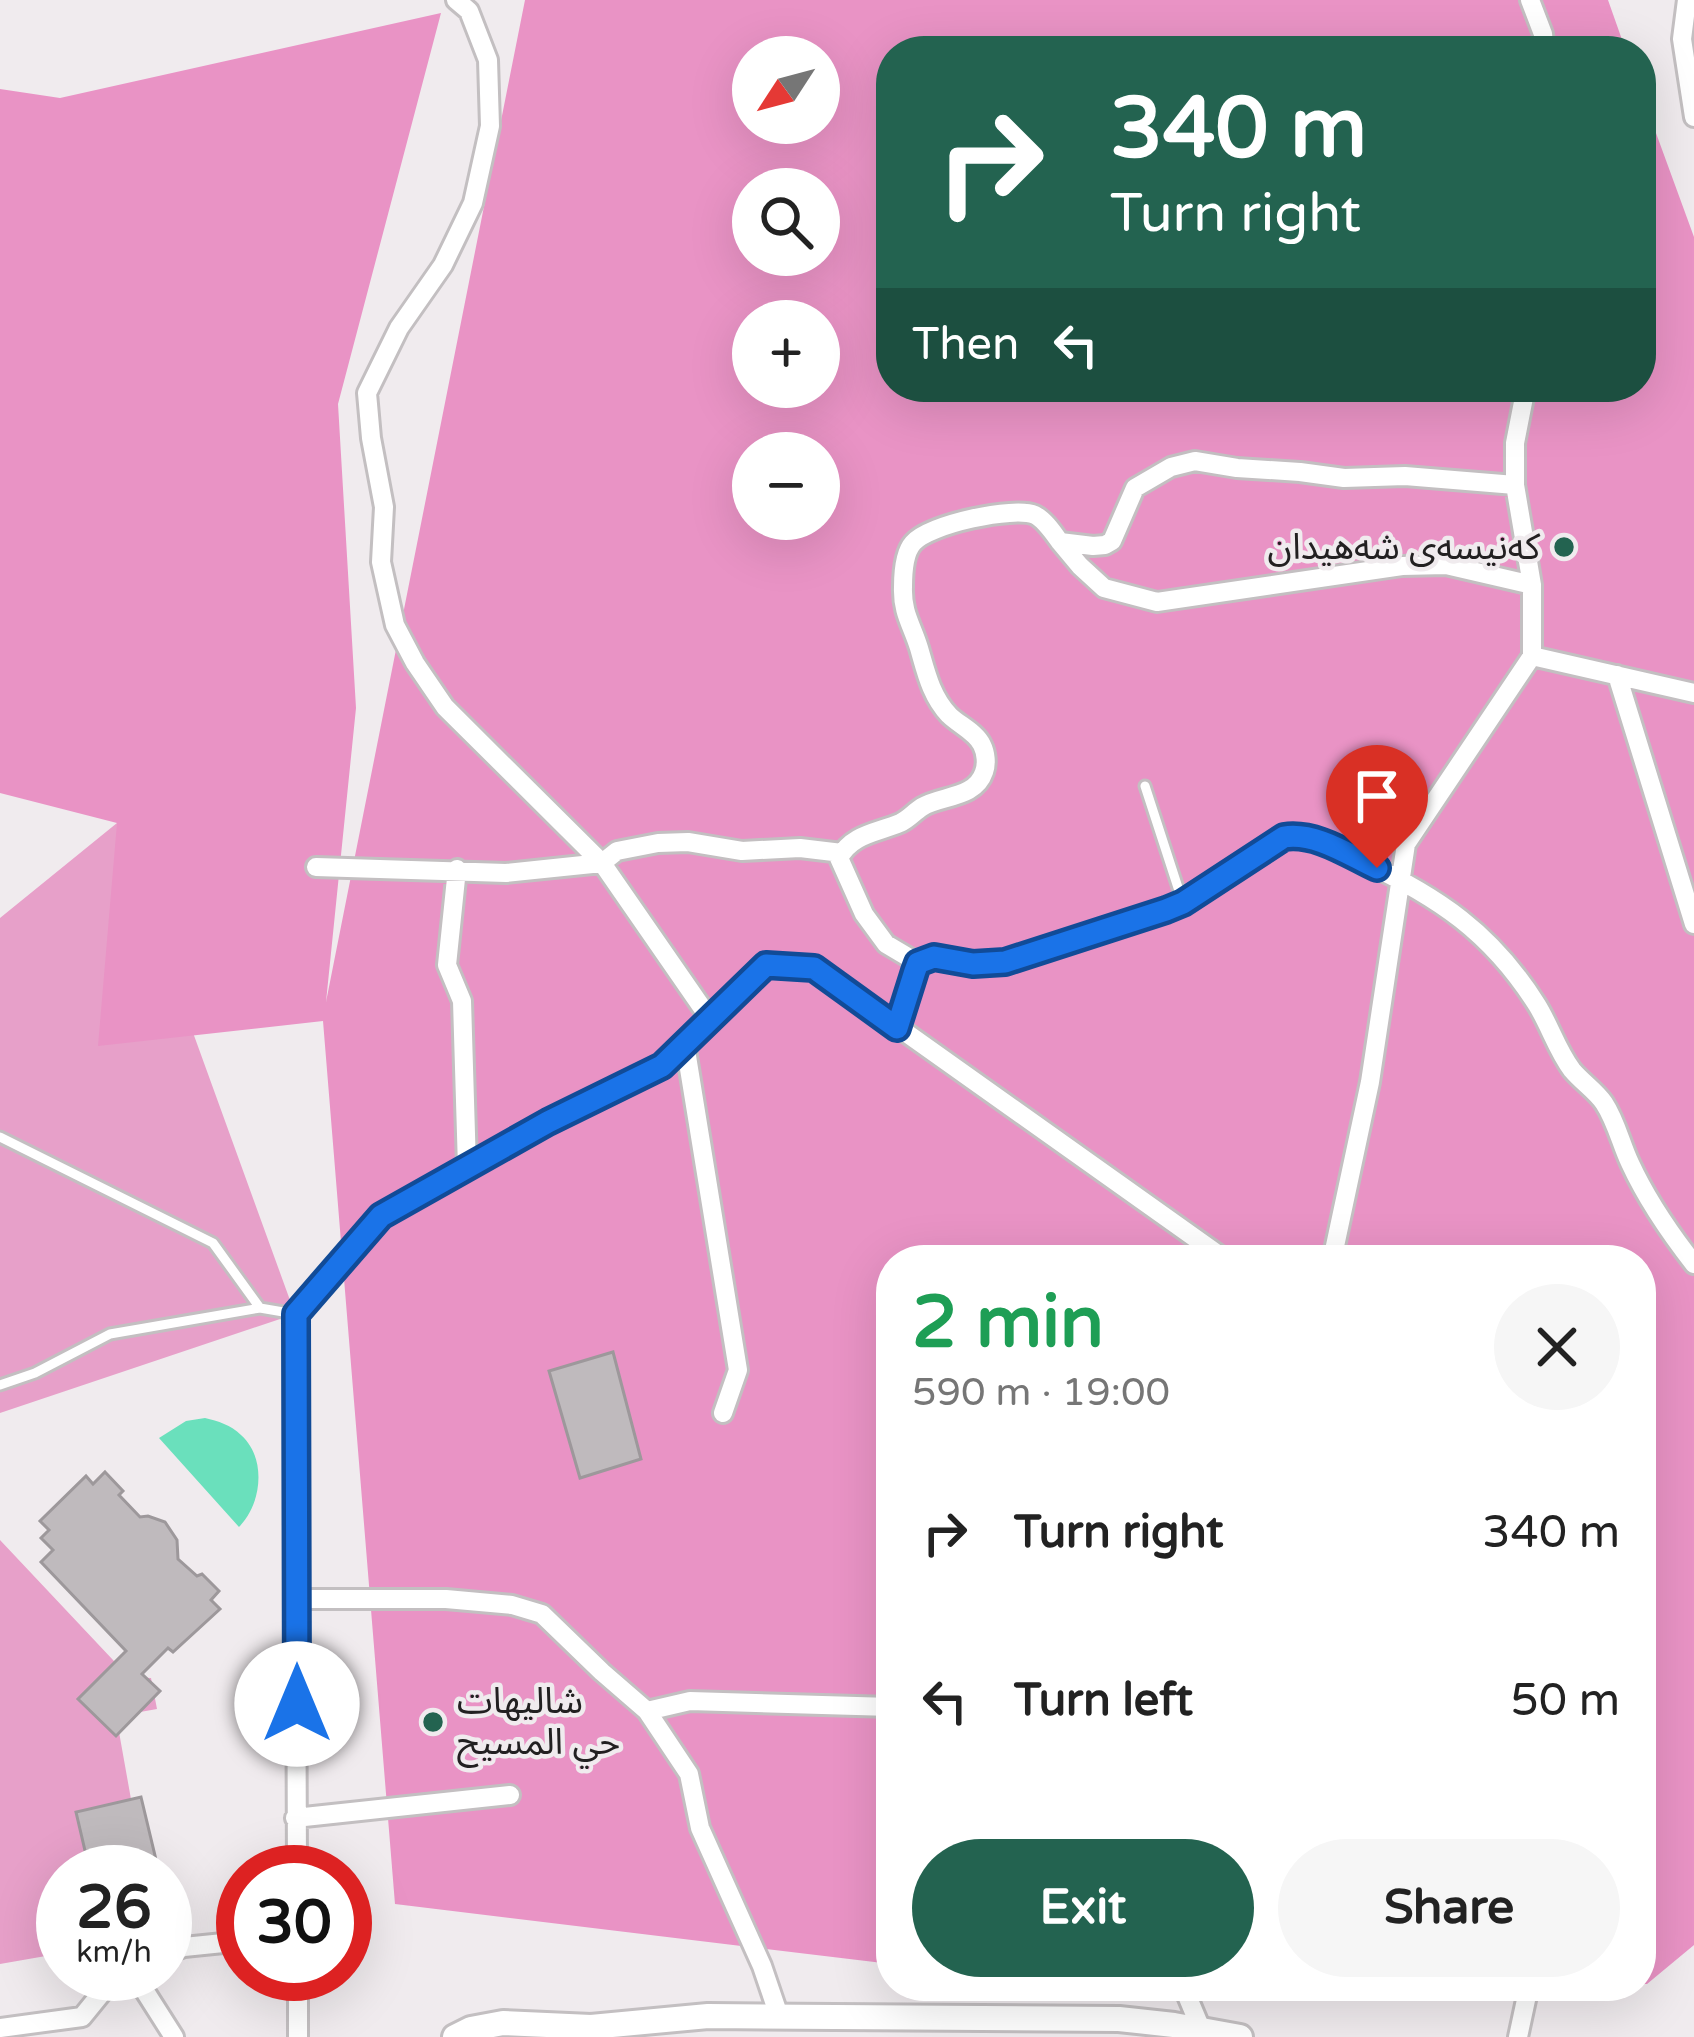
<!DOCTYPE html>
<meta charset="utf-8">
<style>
:root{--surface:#fff;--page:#f6f6f6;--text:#222;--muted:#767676;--accent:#236350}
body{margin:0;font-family:"Varela Round","Noto Sans Arabic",sans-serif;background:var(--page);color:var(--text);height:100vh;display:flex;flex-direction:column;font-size:45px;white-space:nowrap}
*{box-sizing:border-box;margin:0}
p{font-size:39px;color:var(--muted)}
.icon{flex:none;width:66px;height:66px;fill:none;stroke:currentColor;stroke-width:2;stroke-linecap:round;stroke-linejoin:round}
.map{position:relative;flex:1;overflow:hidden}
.drawer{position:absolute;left:876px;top:1245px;width:780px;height:756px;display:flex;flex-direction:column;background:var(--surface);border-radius:48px;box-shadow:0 12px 48px #0002}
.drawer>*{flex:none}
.banner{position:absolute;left:876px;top:36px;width:780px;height:366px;border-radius:48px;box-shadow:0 12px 48px #0002;background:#236350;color:#fff;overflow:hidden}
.needle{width:78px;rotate:234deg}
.tools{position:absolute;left:732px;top:36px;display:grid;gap:24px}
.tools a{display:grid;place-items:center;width:108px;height:108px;border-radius:50%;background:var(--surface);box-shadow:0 12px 48px #0002;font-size:60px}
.speed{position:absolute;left:36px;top:1845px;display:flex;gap:24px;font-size:60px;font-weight:700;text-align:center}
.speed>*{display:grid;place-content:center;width:156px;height:156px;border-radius:50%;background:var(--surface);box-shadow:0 12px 48px #0002;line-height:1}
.speed small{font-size:30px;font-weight:400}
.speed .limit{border:18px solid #d22;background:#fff;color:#111}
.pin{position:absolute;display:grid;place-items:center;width:102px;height:102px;color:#fff;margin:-123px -51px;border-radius:50% 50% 50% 0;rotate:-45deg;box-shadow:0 0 12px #0007}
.pin .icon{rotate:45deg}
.me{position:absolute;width:132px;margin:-66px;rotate:0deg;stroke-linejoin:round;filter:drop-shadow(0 0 9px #0008)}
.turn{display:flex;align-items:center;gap:42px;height:252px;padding:0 36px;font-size:54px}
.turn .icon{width:156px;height:156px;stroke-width:2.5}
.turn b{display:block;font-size:84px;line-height:102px}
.then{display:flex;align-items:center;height:114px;padding:0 36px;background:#0003;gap:24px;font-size:45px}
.round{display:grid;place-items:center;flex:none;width:126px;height:126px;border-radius:63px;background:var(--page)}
.head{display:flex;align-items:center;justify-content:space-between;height:204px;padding:0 36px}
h1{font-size:72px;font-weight:800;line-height:90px;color:#1e9e55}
.primary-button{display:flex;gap:24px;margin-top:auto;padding:24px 36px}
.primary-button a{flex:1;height:138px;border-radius:72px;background:var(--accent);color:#fff;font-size:48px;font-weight:800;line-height:138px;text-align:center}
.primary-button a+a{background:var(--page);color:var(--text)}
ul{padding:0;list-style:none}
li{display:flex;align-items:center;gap:36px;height:168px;padding:0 36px}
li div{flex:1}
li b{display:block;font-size:45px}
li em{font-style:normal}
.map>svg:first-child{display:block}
</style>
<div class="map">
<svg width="1694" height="2037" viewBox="0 0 1694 2037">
<rect width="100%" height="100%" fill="#f0ebee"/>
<path fill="#e7a0c9" d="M 117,823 L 295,1314 L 0,1413 L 0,918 Z
M 0,1540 L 129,1677 L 151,1678 L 157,1709 L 129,1714 L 119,1732 L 144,1872 L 63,1872 L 63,1953 L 0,1964 Z"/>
<path fill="#e993c5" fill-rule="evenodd" d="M 525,0 L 1608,0 L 1626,51 L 891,51 L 891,387 L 1641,387 L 1641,92 L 1694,237 L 1694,1945 L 1647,1984 L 1641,1984 L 1641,1260 L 891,1260 L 891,1964 L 395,1904 L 323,1021 L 98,1046 L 117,823 L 0,793 L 0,89 L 60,98 L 441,13 L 338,404 L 356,708 L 326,1002 ZM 753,57 L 819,57 L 819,123 L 753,123 ZM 753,189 L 819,189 L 819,255 L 753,255 ZM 753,321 L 819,321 L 819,387 L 753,387 ZM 753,453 L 819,453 L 819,519 L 753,519 Z"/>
<path fill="#6ae0bc" d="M 205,1418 C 218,1421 231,1425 241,1435 C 267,1458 262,1504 239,1527 L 159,1438 L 186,1421 Z"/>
<path fill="#bfbabd" stroke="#9d989b" stroke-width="3" d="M 613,1352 L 641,1459 L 580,1478 L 549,1371 Z
M 105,1472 L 123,1491 L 119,1495 L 140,1517 L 148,1516 L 165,1522 L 177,1540 L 178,1559 L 197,1576 L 202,1574 L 219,1591 L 211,1600 L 220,1609 L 173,1652 L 168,1648 L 142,1674 L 160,1691 L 116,1736 L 78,1699 L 126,1651 L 41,1562 L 53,1550 L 41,1538 L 49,1530 L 40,1521 L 86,1476 L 93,1484 Z
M 141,1797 L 157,1864 L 122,1872 L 90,1872 L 76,1812 Z"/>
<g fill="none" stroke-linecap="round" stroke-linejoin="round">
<defs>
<path id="service" d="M 1145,786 L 1183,903
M 0,1137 L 213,1243 L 260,1308
M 0,1385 L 35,1373 L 110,1334 L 260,1308 L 295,1314"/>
<path id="minor" d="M 456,0 L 469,11 L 488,60 L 490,126 L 473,203 L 443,265 L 399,328 L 367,393 L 371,438 L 384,507 L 381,562 L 395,625 L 415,663 L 445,707 L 602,863 L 710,1019
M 1530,0 L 1543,34 L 1545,51
M 1687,0 L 1682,39 L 1694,117
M 1060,542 L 1080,566 L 1104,588 L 1157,602 L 1402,566 L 1446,565 L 1532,585
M 1532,656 L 1694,693
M 1617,675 L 1694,924
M 316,867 L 506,873 L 602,863 L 617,851 L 658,843 L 688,842 L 742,851 L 800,848 L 842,853
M 457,869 L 447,965 L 462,1001 L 467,1167
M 918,963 L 886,944 L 864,914 L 839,858 C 852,834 876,833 900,823 C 909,819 914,812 922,807 C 941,795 975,799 984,772 C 987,764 986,753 982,745 C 976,732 959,725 949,715 C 931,696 926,672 919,648 C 912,625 902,613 903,587 C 903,573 904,553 913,543 C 929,524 1014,506 1035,515 C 1045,520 1054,534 1060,542 L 1093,546 L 1105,545 L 1112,541 L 1135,488 L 1171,467 L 1195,461 L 1237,468 L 1300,472 L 1344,478 L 1405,476 L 1515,485
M 897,1028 L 915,971 L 918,963 L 934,957 L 973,964 L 1005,962 L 1165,910 L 1183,903 L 1284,837 C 1311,832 1337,850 1362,861 C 1438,897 1491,932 1537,1005 C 1550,1026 1557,1050 1572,1070 C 1582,1082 1596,1091 1604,1103 C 1616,1121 1621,1144 1630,1163 C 1647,1200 1669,1232 1694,1264
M 685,1044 L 738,1370 L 723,1413
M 1332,1260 L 1370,1082 L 1406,844 L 1532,656 L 1532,585 L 1515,485 L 1515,443 L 1526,387
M 296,1599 L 446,1599 L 512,1605 L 542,1614 L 602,1672 L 647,1711 L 689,1774 L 700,1828 L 762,1966 L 779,2016
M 647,1711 L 690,1701 L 891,1707
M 295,1818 L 510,1795
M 297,1872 L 295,1314 L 381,1216 L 548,1122 L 662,1066 L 766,965 L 815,968 L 1226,1260
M 165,1954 L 184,1947 L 243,1941
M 134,1974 L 174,2037
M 298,1974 L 298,2037
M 1183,1986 L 1201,2029
M 0,2028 L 82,2017 L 117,1974
M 1518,2037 L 1529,1986"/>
<path id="tertiary" d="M 455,2037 L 471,2029 L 503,2023 L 591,2027 L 708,2016 L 1119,2019 L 1174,2025 L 1240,2037"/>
</defs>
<use href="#service" stroke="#c3bfc1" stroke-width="15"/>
<use href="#minor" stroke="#c3bfc1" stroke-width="24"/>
<use href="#tertiary" stroke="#c3bfc1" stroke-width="30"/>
<use href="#service" stroke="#fff" stroke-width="9"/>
<use href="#minor" stroke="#fff" stroke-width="18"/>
<use href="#tertiary" stroke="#fff" stroke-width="24"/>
</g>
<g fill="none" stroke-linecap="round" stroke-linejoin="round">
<defs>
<path id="route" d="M 297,1704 L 296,1314 L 381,1216 L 548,1122 L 662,1066 L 766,965 L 814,968 L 897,1028 L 915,971 L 918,963 L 934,957 L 973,964 L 1005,962 L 1166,910 L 1183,903 L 1284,837 C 1316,832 1349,855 1377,868"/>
</defs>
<use href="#route" stroke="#114b97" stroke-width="30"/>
<use href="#route" stroke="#1a73e8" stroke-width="21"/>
</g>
<g fill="#236350" stroke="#f0ebee" stroke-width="4.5">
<circle cx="1564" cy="547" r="12"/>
<circle cx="433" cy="1722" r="12"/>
</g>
<g text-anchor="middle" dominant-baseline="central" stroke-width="9" stroke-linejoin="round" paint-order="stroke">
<g font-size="36" fill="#222021" stroke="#f0ebee" text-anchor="end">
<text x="1540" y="547">کەنیسەی شەهیدان</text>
<text x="457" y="1701" text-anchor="start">شاليهات<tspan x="457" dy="41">حي المسيح</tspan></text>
</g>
</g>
</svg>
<div class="tools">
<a><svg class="needle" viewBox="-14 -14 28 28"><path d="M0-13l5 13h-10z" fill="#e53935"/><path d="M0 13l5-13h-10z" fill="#767676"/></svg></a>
<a><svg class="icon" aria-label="search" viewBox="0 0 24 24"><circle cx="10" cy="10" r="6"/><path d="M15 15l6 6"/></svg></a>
<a>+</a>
<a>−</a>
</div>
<div class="speed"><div>26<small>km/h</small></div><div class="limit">30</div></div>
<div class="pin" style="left:1377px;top:868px;background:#d93025"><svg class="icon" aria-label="arrive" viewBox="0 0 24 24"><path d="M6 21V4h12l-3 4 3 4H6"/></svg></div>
<svg class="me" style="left:297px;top:1704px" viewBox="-20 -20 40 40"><circle r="19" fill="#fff"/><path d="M0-13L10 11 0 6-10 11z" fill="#1a73e8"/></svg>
<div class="banner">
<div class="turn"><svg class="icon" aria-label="right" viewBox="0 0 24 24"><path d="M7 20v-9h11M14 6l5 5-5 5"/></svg><div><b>340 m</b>Turn right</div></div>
<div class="then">Then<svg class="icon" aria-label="left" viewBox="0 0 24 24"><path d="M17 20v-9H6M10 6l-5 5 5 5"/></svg></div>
</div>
<section class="drawer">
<div class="head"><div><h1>2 min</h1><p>590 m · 19:00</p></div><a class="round"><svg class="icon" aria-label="close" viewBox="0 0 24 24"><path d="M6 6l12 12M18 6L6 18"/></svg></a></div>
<ul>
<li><svg class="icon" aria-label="right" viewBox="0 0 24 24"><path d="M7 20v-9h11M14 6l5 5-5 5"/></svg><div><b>Turn right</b></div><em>340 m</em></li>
<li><svg class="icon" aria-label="left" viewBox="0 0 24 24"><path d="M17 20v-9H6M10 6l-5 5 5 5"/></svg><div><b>Turn left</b></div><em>50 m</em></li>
</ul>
<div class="primary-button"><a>Exit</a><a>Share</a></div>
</section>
</div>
